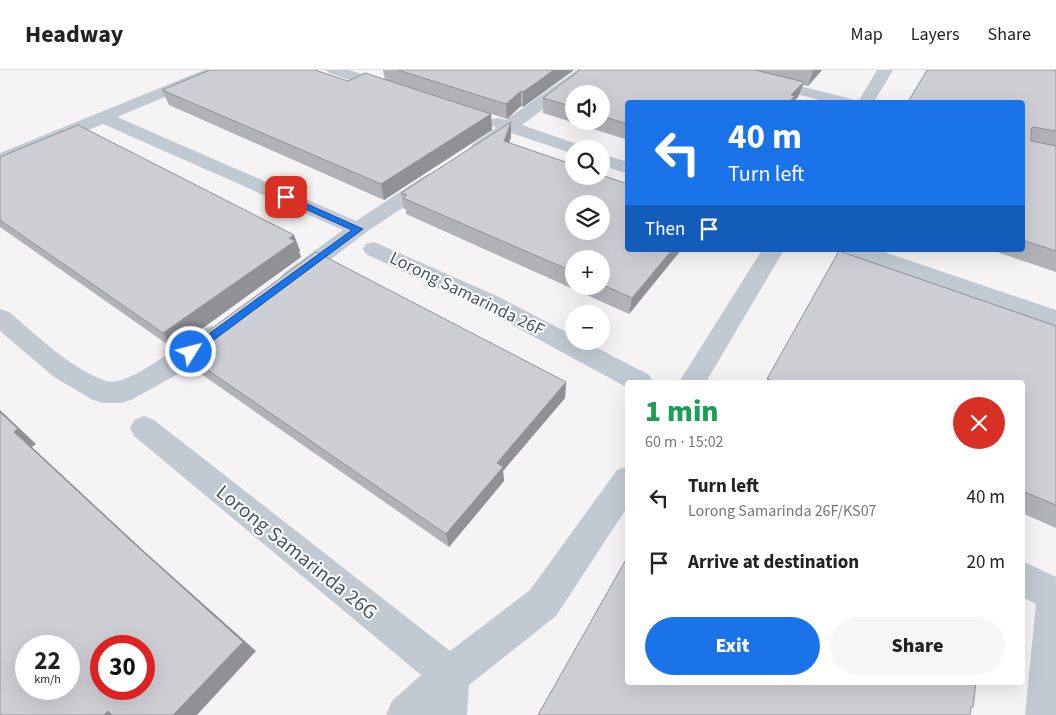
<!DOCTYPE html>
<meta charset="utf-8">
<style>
:root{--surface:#fff;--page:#f6f6f6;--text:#222;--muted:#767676;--line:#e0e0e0;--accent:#1a73e8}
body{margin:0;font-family:"Source Sans 3",sans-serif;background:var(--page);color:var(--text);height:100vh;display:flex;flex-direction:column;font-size:19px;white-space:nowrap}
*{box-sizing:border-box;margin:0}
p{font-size:16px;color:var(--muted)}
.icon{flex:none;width:28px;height:28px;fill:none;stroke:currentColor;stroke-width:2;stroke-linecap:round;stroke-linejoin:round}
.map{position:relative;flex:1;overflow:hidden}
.side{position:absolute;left:625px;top:310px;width:400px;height:305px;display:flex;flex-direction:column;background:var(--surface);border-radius:5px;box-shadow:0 5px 20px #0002}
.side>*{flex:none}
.top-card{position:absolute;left:625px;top:30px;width:400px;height:152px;border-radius:5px;box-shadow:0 5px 20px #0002;background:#1a73e8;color:#fff;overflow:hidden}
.tools{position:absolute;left:565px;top:15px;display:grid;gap:10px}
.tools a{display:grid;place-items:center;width:45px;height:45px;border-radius:50%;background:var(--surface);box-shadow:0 5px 20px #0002;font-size:25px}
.speed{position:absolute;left:15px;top:565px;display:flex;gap:10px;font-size:25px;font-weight:700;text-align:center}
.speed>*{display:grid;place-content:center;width:65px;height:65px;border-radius:50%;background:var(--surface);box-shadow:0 5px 20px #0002;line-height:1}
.speed small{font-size:12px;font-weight:400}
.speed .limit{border:8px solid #d22;background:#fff;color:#111}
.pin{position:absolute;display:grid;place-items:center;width:42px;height:42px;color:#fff;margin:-21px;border-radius:10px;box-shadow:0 2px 8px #0006}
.me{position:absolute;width:55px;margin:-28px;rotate:54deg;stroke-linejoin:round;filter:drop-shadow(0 0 4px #0008)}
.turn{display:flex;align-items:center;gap:18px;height:105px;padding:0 20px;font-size:22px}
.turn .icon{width:65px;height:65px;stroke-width:2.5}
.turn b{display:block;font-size:35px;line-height:42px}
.then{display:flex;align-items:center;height:48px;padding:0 20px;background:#0003;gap:10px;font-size:19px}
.round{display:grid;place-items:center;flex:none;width:52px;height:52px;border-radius:26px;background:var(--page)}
.summary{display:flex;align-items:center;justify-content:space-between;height:85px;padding:0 20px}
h1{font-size:30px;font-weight:800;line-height:38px;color:#1e9e55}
.cta{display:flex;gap:10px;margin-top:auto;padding:10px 20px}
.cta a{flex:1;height:58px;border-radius:30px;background:var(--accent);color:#fff;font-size:20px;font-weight:800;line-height:58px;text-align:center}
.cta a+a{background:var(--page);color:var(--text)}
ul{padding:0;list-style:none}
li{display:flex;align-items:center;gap:15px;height:65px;padding:0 20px}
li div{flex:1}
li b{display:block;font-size:19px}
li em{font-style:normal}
header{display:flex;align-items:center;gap:30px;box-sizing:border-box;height:70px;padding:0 25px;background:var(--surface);border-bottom:1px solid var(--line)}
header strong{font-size:24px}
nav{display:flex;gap:28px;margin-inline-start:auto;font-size:18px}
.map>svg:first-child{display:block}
</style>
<header>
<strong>Headway</strong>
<nav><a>Map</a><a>Layers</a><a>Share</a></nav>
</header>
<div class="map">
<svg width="1056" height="645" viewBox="0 0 1056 645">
<rect width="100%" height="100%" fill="#f5f3f3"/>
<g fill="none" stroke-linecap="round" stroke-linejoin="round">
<path fill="#c1cad2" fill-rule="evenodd" d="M 204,0 L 225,0 L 222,3 L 117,47 L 356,151 L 426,105 L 433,103 L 440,105 L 443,109 L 440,113 L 365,163 L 300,213 L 292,216 L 284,213 L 280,208 L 284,203 L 343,160 L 103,54 L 0,96 L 0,83 Z
M 326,0 L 349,0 L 398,16 L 400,19 L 398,22 L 386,22 L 329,3 Z
M 577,0 L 595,0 L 522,55 L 580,75 L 583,79 L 574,79 L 574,84 L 511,63 C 499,71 487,85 473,82 L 470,78 L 473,74 L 496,58 L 489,53 L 492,49 L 498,48 L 506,50 Z
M 709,0 L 735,0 L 852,29 L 854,32 L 828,32 L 712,3 Z
M 877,0 L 893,0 L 874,32 L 858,32 Z
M 601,84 L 628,92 L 628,104 L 601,95 Z
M 374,172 L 497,226 L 574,266 L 574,271 L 584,271 L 649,305 L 653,312 L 628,312 L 628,318 L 481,238 L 366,184 L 363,179 L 366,174 Z
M 762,180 L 784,180 L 706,312 L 679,312 Z
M 845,180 L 878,180 L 1056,240 L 1056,258 L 848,185 Z
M 0,239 L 9,242 C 38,266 69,298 106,311 C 128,319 185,269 206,258 C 212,255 217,256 224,258 L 228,264 L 224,270 L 185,300 L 131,330 L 121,333 L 103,333 L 93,330 L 54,307 L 0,261 Z
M 144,346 L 154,350 L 450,581 L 530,520 L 617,400 L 628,396 L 628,436 L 556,546 L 469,615 L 467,645 L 386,645 L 392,631 L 421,605 L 134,366 L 130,358 L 134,350 Z
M 1022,491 L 1056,507 L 1056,645 L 1025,645 L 1036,534 L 1022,527 Z"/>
</g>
<path fill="#b0b2b7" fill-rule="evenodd" d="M 383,0 L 574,0 L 523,37 L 521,36 L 507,49 L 385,10 Z
M 580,0 L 822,0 L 808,16 L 803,15 L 798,27 L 793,32 L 628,32 L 628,70 L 543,43 L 543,28 ZM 574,24 L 601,24 L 601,51 L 574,51 Z
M 1056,0 L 1056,202 L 991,180 L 1022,180 L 1022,32 Z
M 348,11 L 491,44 L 492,60 L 384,130 L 169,35 L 162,20 Z
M 511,67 L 509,73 L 681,180 L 629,244 L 406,144 L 406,139 L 404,139 L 401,123 ZM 574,189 L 601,189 L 601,216 L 574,216 Z
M 0,87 L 294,165 L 300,181 L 299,182 L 301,187 L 174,279 L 0,157 Z
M 839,181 L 1056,256 L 1056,458 L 1022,443 L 1022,312 L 766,312 Z
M 185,278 L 566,312 L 565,328 L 503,401 L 504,411 L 449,477 L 194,299 L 183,283 L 187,280 Z"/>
<path fill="#909195" d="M 554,0 L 574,0 L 523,37 L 523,22 Z
M 814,0 L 822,0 L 808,16 L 813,1 Z
M 804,12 L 798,27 L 793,32 L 789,32 L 791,25 Z
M 521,21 L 521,36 L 507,49 L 506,34 Z
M 491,44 L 492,60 L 384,130 L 381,114 Z
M 511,52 L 511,67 L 504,87 L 504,71 Z
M 294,165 L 300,181 L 299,182 L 301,187 L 174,279 L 163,263 Z
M 672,180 L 681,180 L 629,244 L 632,228 Z
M 566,312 L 565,328 L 503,401 L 504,411 L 449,477 L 446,464 L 497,393 Z
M 0,340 L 36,374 L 32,377 L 145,482 L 256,581 L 197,645 L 173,645 L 129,469 L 14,362 L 0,342 Z
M 108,641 L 121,645 L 104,645 Z"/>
<path fill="#cdcfd5" stroke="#909195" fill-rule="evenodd" d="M 210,0 L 315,0 L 348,11 L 365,3 L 491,44 L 381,114 L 162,20 Z
M 398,0 L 554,0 L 523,22 L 521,21 L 506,34 Z
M 580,0 L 755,0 L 804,12 L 791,25 L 795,26 L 789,32 L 628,32 L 628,54 L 601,46 L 601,24 L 574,24 L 574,37 L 543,28 Z
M 927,0 L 1056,0 L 1056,61 L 1033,57 L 1031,59 L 1031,71 L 1056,76 L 1056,181 L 1022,170 L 1022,32 L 908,32 Z
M 511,52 L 504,71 L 574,95 L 574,106 L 601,106 L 601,105 L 628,114 L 628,180 L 672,180 L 632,228 L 601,214 L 601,189 L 574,189 L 574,202 L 403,128 L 407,125 L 401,123 ZM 574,134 L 601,134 L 601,161 L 574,161 Z
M 78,55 L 294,165 L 289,168 L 295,171 L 163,263 L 0,150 L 0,87 Z
M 839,181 L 1056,256 L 1056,435 L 1022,421 L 1022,312 L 776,312 L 767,309 Z
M 316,182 L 566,312 L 497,393 L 503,397 L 446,464 L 183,283 L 188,280 L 185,278 Z
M 0,342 L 18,359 L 14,362 L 129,469 L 243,572 L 173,645 L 112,645 L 108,641 L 104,645 L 0,645 ZM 26,576 L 69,576 L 69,619 L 26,619 ZM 101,576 L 144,576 L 144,619 L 101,619 Z
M 628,486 L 628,612 L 976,612 L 973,637 L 971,637 L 970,645 L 538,645 Z"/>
<path fill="#1a73e8" stroke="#114b97" d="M 283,126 L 289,126 L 363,159 L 195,284 L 188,284 L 186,282 L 188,279 L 352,160 L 283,129 Z"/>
<g text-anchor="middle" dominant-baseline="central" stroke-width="4" stroke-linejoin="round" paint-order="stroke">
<g font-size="18" fill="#4a5661" stroke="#fff">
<text transform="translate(467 224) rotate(26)">Lorong Samarinda 26F</text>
</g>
<g font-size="21" fill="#4a5661" stroke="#fff">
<text transform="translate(297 482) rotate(39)">Lorong Samarinda 26G</text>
</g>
</g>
</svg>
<div class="tools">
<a><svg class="icon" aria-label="sound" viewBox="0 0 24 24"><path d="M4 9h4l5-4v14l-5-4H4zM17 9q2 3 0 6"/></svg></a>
<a><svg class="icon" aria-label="search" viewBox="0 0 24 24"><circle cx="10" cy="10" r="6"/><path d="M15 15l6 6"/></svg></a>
<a><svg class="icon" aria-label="layers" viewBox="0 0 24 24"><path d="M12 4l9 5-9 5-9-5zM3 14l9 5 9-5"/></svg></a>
<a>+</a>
<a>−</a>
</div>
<div class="speed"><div>22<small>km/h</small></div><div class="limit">30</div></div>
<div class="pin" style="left:286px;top:127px;background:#d93025"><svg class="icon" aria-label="arrive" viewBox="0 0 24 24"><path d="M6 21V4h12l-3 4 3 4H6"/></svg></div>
<svg class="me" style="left:191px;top:282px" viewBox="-20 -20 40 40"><circle r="17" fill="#1a73e8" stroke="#fff" stroke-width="3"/><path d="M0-11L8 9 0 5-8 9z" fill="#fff"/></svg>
<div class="top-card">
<div class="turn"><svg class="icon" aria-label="left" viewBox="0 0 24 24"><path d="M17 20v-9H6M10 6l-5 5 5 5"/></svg><div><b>40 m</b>Turn left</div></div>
<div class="then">Then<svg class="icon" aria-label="arrive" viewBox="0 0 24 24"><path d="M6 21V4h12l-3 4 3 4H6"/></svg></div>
</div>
<section class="side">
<div class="summary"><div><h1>1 min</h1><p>60 m · 15:02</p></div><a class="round" style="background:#d93025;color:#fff"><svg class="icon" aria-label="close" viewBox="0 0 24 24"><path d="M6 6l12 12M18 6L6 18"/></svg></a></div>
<ul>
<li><svg class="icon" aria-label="left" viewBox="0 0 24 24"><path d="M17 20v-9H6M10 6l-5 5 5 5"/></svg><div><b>Turn left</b><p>Lorong Samarinda 26F/KS07</p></div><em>40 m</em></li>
<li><svg class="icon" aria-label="arrive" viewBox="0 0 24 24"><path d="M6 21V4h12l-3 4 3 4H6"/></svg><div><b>Arrive at destination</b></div><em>20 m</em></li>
</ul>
<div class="cta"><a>Exit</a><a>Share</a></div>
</section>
</div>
